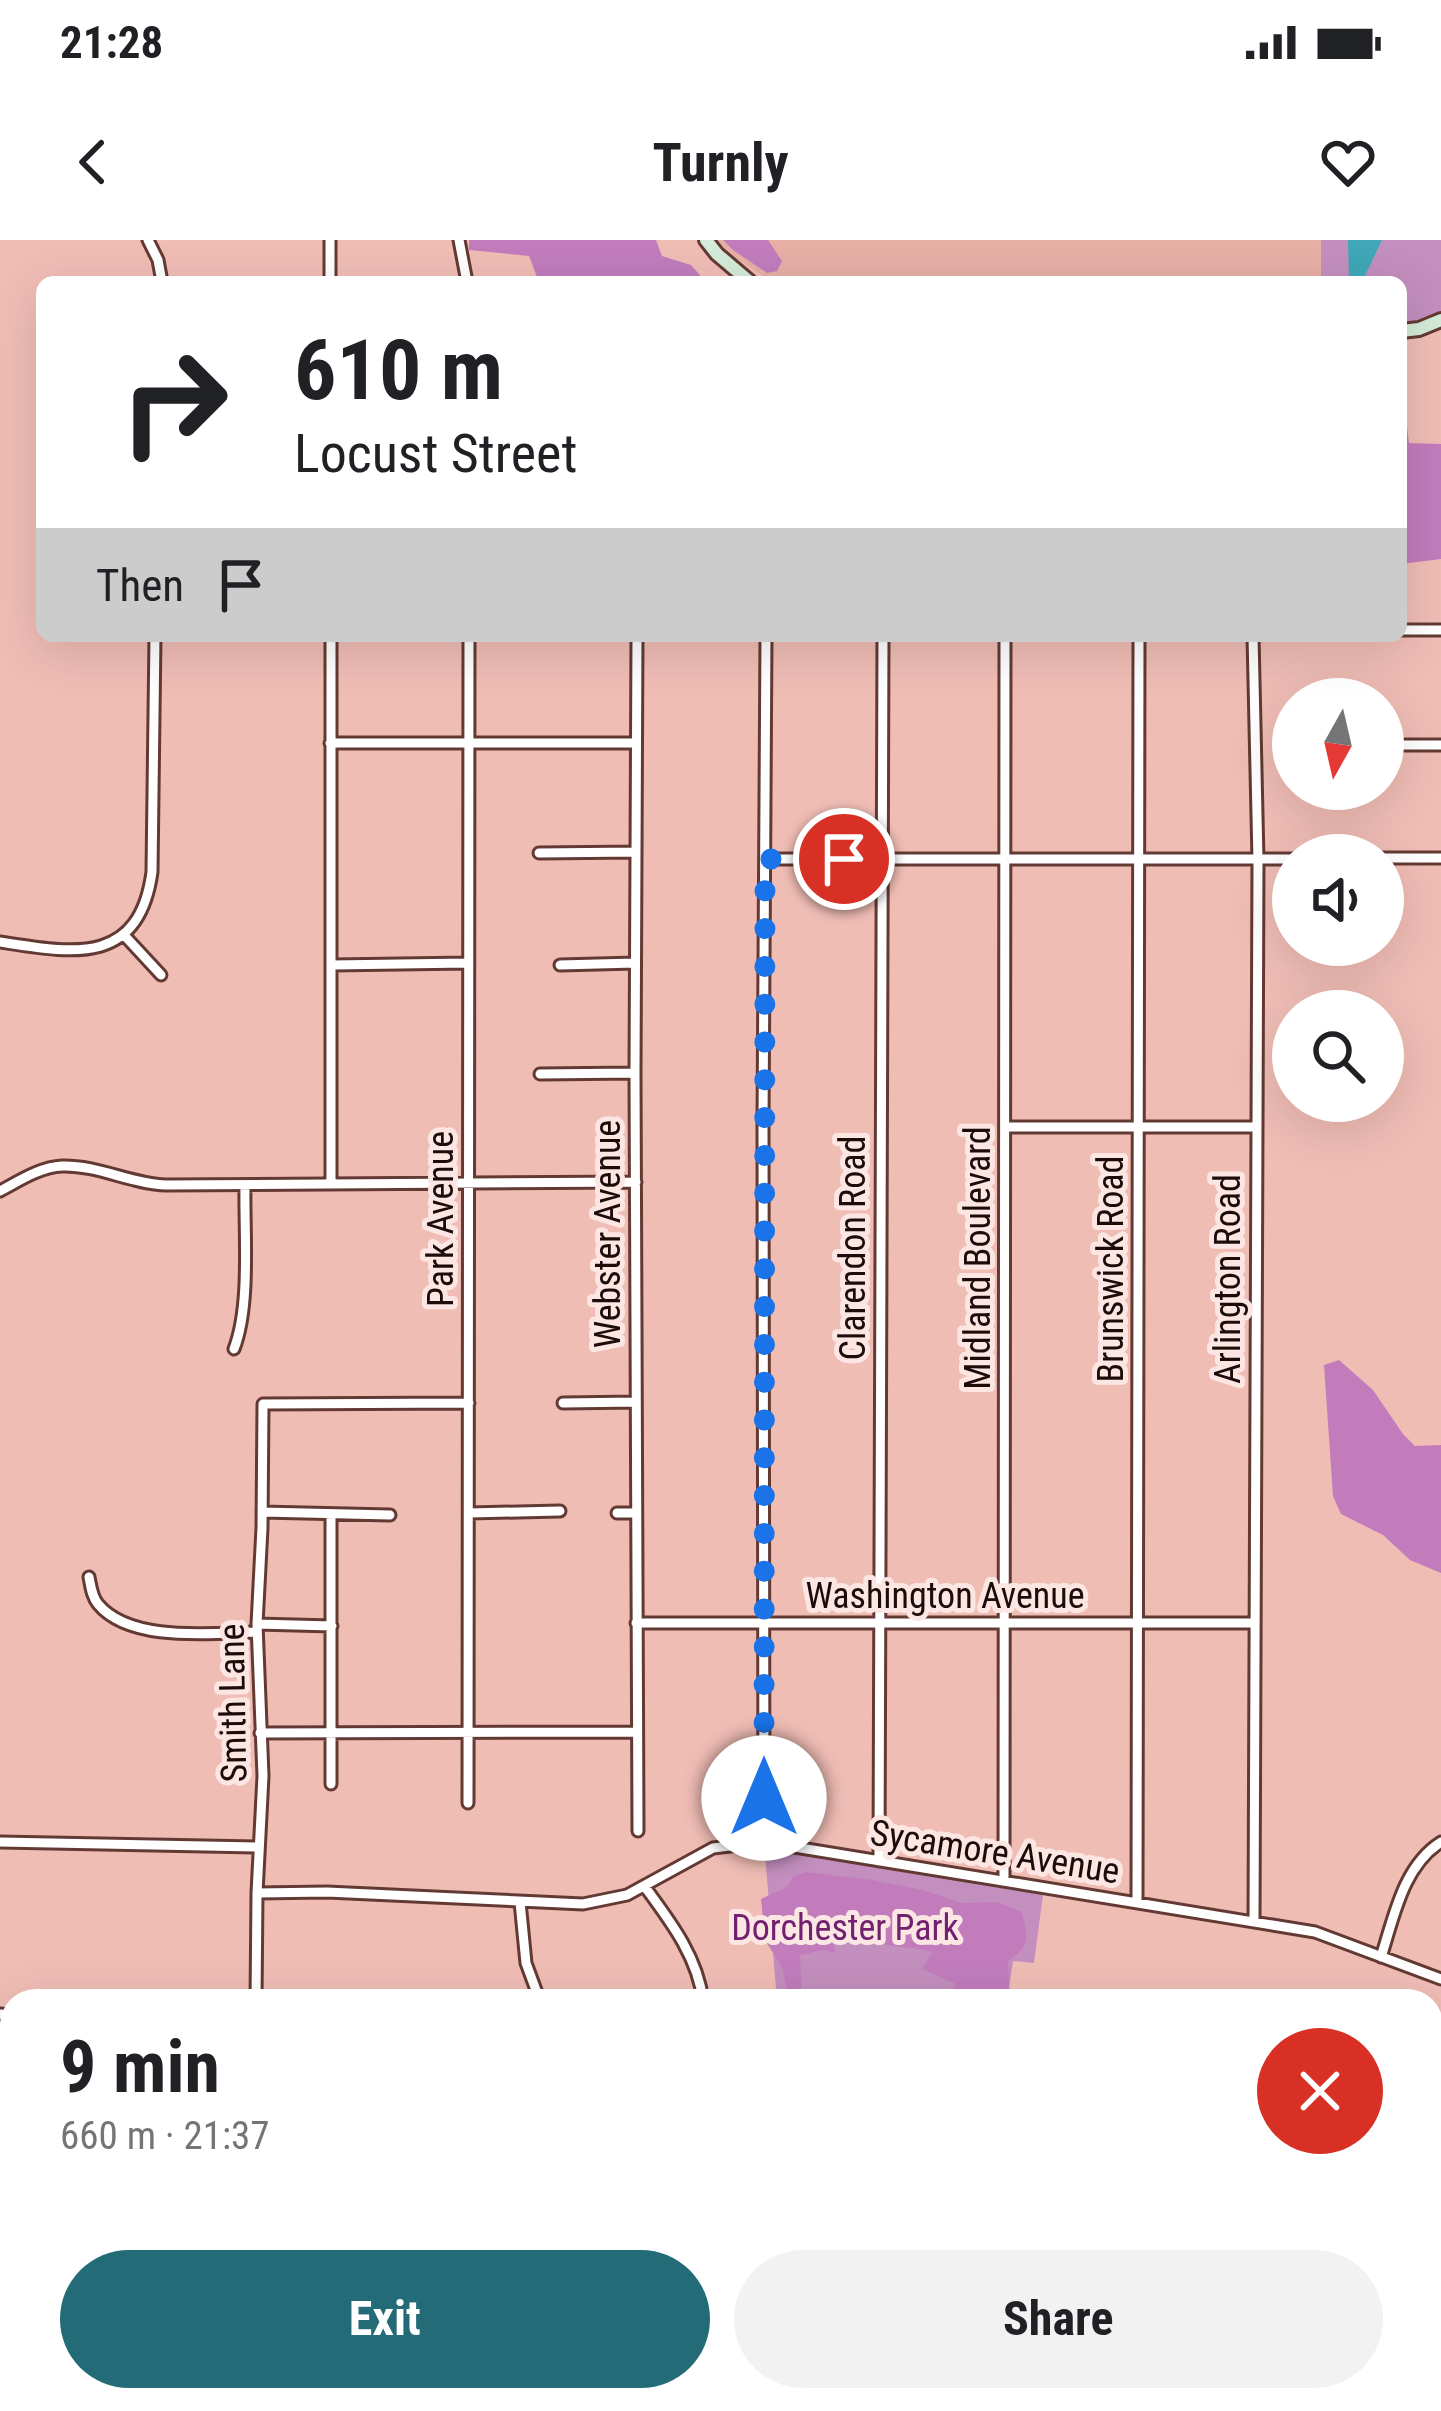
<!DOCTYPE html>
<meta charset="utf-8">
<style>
:root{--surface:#fff;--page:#f2f2f2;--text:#202124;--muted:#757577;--accent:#236c77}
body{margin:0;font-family:"Roboto Condensed",sans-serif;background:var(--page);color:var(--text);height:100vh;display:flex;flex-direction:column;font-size:45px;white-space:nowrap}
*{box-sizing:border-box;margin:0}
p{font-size:39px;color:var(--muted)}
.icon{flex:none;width:66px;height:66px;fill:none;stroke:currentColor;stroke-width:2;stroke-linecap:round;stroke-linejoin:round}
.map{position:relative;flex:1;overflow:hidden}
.panel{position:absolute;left:0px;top:1749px;width:1443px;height:423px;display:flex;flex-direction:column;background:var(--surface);border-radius:36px 36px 0 0;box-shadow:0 12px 48px #0002}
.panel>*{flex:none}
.banner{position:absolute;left:36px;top:36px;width:1371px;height:366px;border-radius:18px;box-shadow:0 12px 48px #0002;background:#fff;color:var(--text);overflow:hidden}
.needle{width:78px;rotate:188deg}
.fabs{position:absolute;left:1272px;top:438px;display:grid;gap:24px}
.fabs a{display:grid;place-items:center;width:132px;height:132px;border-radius:50%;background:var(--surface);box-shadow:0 12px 48px #0002;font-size:60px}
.pin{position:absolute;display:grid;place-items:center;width:102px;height:102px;color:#fff;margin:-51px;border:6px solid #fff;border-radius:50%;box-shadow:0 3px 12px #0007}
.me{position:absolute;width:132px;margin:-66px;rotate:0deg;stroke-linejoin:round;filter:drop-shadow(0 0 9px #0008)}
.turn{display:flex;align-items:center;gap:42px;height:252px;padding:0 60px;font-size:54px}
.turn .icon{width:156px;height:156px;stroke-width:2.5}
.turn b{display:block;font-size:84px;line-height:102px}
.then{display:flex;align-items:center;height:114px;padding:0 60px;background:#0003;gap:24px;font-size:45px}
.round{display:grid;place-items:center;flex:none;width:126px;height:126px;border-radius:63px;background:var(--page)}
.head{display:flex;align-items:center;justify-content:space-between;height:204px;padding:0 60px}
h1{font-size:72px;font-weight:700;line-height:90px}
.cta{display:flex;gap:24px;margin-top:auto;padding:24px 60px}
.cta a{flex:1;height:138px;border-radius:72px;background:var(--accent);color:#fff;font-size:48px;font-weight:700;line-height:138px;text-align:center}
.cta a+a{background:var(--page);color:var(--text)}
.status{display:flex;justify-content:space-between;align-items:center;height:84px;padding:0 60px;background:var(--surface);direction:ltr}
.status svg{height:33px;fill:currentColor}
header{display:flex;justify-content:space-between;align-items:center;height:156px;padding:0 60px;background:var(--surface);font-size:54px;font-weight:700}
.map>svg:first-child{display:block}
</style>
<div class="status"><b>21:28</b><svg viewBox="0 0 49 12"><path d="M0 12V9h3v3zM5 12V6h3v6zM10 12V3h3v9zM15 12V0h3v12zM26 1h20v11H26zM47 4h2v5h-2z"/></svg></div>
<header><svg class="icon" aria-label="back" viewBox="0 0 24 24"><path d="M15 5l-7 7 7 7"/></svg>Turnly<svg class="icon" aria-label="heart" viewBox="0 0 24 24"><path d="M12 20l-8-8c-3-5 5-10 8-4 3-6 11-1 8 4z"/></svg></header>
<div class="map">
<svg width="1441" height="2171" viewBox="0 0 1441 2171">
<rect width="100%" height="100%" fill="#f0bdb5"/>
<path fill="#e8afa5" d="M 718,0 L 1322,0 L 1321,42 L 778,42 L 770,40 L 728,13 Z"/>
<path fill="#c38fbe" d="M 1321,0 L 1441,0 L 1441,71 L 1409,83 L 1401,83 L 1401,42 L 1321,42 Z
M 764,1602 L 1044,1647 L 1034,1723 L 1013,1721 L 1007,1761 L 777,1761 Z"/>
<path fill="#c27cbc" d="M 469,0 L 656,0 L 662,16 L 691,25 L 706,42 L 539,42 L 529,16 L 469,10 Z
M 723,0 L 768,0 L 782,21 L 777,31 L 767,33 L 733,10 Z
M 1401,172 L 1405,172 L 1409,203 L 1441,204 L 1441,319 L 1401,324 Z
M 1339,1120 L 1373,1150 L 1403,1194 L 1415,1206 L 1441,1205 L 1441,1333 L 1410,1320 L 1383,1295 L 1341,1274 L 1333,1256 L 1324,1125 Z
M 806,1632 L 872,1640 L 923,1650 L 962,1663 L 997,1662 L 1022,1672 C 1028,1698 1031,1705 1008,1721 L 1010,1761 L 943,1761 L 956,1744 L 922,1729 L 932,1712 C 916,1707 904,1708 888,1705 C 872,1703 861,1699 844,1701 L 833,1681 L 823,1680 L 836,1713 L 824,1710 L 800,1715 L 802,1761 L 788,1761 L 783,1729 L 765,1700 L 761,1659 L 787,1647 L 794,1636 Z"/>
<path fill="#3fa7b7" d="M 1348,0 L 1382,0 L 1362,42 L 1349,42 Z"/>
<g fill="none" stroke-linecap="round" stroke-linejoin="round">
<defs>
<path id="street" d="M 148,0 L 158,20 L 162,42
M 330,0 L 330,42
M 459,0 L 467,42
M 1401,390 L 1441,390
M 331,396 L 331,944
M 637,396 L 635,833 L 638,1591
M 1253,396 L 1258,620 L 1254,1682
M 330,503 L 636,503
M 1383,505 L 1441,505
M 539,613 L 636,612
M 1383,618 L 1441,618
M 765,619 L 1293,619
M 124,695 L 161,735
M 0,702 C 72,713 139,727 152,632 L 155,396
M 332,725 L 468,723
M 560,725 L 635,723
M 540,834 L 635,833
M 1006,887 L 1256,887
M 0,951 C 19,941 40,927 62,926 C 98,925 131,944 166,945 L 636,942
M 234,1109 C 251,1065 244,993 245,945
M 563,1163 L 636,1162
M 262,1272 L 390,1275
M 469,1273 L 560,1271
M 617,1273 L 635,1273
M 89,1337 C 91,1347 92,1357 98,1364 C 130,1403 212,1393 257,1392
M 636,1383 L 1254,1383
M 257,1384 L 332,1386
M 260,1493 L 636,1492
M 331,1544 L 331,1274
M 468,1563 L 469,396
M 0,1602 L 258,1607
M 764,1602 L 763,884 L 766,396
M 879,1621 L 883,396
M 1004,1641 L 1005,396
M 645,1647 C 670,1681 698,1717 703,1761
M 257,1653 L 327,1652 L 583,1664 L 627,1655 L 713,1608 L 764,1602 L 1315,1692 L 1441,1739
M 520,1662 L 526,1723 L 540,1761
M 1137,1663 L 1139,396
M 1381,1717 C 1394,1677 1403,1626 1441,1602
M 256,1761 L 257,1653 L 263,1536 L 257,1384 L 262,1288 L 263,1164 L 469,1163
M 0,1774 L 12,1775
M 0,1880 L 12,1881
M 1431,1887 L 1441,1892
M 0,1985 L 12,1986
M 0,2090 L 12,2091
M 1431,2137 L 1438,2171
M 707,2160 L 708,2171
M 904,2160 L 905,2171
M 1297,2160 L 1299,2171
M 85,2171 L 85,2160
M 250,2171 L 250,2160"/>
<path id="secondary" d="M 706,0 L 717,14 L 750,42
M 1401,91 L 1419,89 L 1441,80"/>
</defs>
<use href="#street" stroke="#633a33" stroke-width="15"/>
<use href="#secondary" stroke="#633a33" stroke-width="18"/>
<use href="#street" stroke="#fff" stroke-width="9"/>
<use href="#secondary" stroke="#d3ebd8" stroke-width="12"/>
</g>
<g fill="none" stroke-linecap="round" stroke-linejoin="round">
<path stroke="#1a73e8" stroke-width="21" stroke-dasharray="0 37.8" d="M 764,1558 L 765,619 L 844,619"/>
</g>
<g text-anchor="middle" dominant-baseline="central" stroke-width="10" stroke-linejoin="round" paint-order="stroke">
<g font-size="36" fill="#1c0b09" stroke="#fce6e3">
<text transform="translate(441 979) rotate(-90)">Park Avenue</text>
<text transform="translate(608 994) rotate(-90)">Webster Avenue</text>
<text transform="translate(853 1008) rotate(-90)">Clarendon Road</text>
<text transform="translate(978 1018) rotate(-90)">Midland Boulevard</text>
<text transform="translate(1111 1029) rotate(-90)">Brunswick Road</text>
<text transform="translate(1228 1039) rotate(-90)">Arlington Road</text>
<text x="945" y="1356">Washington Avenue</text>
<text transform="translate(233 1463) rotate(-91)">Smith Lane</text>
<text transform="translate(995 1612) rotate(9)">Sycamore Avenue</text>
</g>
<g font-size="36" fill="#732070" stroke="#fce6e3">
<text x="845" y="1688">Dorchester Park</text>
</g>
</g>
</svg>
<div class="fabs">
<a><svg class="needle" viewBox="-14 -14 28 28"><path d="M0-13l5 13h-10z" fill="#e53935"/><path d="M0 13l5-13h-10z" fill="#757577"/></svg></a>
<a><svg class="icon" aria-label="sound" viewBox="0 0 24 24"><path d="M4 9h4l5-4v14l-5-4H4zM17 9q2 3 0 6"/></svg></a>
<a><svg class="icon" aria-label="search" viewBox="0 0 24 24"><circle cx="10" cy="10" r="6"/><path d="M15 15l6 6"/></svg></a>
</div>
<div class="pin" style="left:844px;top:619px;background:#d93025"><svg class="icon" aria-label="arrive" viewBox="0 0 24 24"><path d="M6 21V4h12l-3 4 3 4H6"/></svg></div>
<svg class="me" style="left:764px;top:1558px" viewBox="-20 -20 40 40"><circle r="19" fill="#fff"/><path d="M0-13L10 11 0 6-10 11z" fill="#1a73e8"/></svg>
<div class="banner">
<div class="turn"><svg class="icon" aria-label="right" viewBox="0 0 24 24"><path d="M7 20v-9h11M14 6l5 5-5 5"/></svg><div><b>610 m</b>Locust Street</div></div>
<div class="then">Then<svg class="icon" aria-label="arrive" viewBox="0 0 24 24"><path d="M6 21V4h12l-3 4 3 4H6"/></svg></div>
</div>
<section class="panel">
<div class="head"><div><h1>9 min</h1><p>660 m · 21:37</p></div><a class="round" style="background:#d93025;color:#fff"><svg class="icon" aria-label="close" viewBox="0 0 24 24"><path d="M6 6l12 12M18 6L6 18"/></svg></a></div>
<div class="cta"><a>Exit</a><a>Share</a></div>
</section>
</div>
